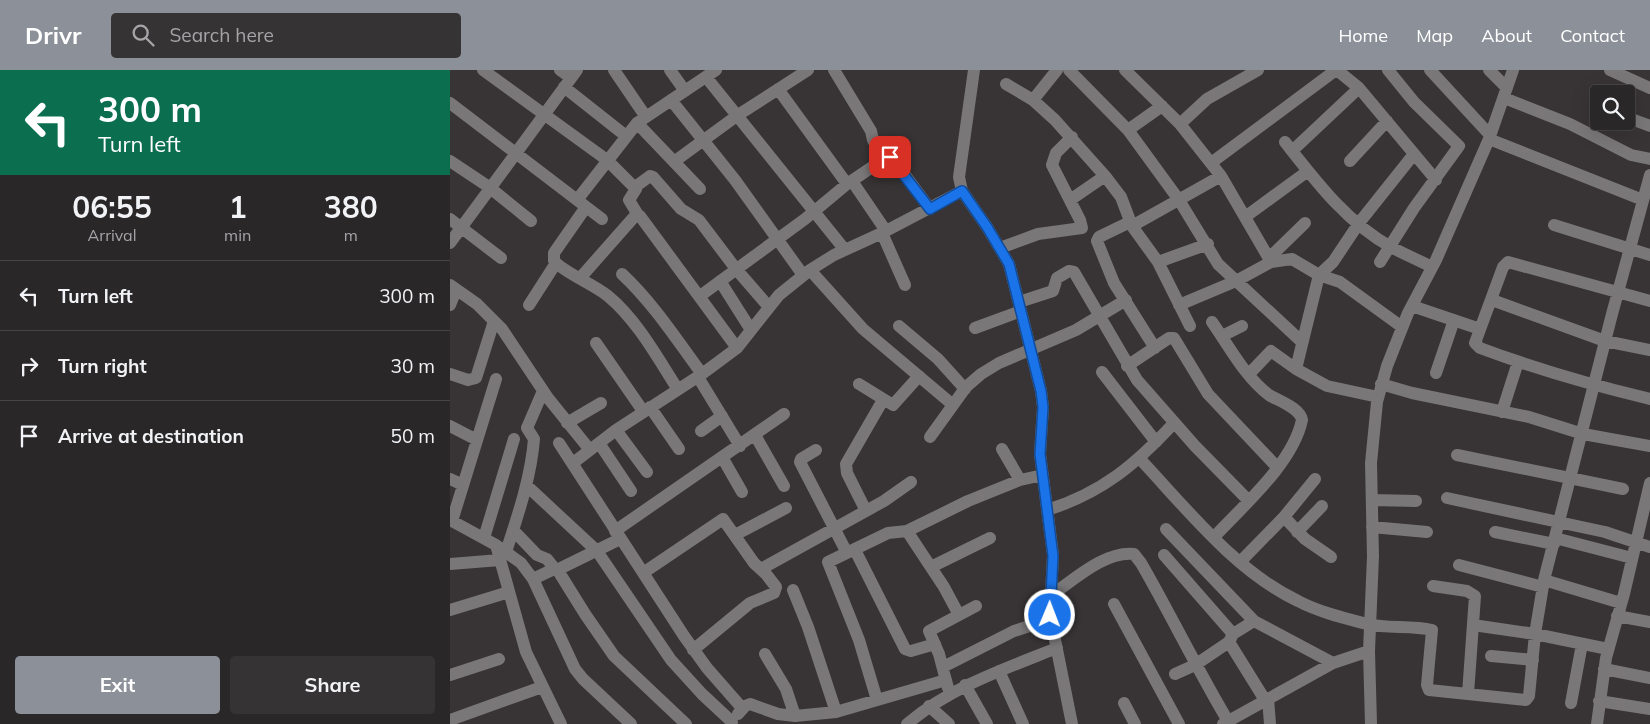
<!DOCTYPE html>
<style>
:root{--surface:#2a2728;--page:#363334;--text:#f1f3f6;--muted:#a5a5a8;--line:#464445;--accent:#8c9099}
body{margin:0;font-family:Mulish,sans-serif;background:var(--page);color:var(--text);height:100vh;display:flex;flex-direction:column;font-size:19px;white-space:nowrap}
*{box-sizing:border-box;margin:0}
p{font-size:16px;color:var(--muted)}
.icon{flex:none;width:28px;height:28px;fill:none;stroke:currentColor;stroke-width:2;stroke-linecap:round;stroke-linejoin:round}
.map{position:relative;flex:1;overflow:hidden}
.side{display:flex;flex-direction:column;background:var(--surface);width:450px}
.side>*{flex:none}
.guide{background:#0b6e4f;color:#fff;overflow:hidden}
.fabs{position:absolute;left:1140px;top:15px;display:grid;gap:10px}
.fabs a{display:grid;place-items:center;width:45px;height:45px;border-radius:5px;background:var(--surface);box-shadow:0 5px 20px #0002,0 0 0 1px var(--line);font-size:25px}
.pin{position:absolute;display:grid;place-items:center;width:42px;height:42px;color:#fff;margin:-21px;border-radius:10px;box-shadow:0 2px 8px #0006}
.me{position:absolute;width:55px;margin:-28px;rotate:1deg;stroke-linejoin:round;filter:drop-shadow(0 0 4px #0008)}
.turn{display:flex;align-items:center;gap:18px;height:105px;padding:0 15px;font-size:22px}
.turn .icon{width:65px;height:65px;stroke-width:2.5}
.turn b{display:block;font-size:35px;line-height:42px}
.eta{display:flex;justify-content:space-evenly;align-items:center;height:85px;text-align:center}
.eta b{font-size:30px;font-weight:700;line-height:35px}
.button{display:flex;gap:10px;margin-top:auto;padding:10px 15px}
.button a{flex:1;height:58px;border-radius:5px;background:var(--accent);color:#fff;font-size:20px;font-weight:700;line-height:58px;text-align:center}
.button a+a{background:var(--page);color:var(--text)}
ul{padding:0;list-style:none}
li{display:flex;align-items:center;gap:15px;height:70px;padding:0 15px;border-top:1px solid var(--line)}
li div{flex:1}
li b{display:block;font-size:19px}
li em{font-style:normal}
header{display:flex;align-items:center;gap:30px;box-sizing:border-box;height:70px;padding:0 25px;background:var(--accent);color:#fff}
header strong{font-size:24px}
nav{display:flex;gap:28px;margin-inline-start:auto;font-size:18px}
.search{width:350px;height:45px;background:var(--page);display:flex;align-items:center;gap:12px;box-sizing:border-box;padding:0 18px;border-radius:5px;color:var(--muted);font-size:19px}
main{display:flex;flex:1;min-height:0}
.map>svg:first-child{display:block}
</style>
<header>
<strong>Drivr</strong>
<div class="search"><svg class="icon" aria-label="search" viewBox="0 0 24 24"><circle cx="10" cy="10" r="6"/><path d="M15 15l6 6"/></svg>Search here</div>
<nav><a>Home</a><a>Map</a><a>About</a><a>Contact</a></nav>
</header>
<main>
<section class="side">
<div class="guide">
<div class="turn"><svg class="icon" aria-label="left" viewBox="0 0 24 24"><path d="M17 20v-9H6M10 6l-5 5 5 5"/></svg><div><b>300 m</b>Turn left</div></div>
</div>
<div class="eta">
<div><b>06:55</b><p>Arrival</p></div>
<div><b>1</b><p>min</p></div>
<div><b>380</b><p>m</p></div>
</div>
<ul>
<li><svg class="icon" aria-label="left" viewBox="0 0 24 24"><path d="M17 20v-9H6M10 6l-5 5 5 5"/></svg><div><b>Turn left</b></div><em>300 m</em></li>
<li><svg class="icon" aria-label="right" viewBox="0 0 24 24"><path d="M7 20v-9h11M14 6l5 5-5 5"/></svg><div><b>Turn right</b></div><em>30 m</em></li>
<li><svg class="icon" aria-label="arrive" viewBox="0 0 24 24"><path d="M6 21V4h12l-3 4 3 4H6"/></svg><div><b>Arrive at destination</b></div><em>50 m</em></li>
</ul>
<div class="button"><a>Exit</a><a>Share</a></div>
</section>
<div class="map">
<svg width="1200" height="654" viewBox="0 0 1200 654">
<rect width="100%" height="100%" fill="#383435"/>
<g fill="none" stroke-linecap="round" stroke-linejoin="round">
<path stroke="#797778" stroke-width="12" d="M 33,0 L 157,90 L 186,119 L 179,130 L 188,145
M 110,0 L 121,8
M 164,0 L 196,47
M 220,0 L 235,21
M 384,0 L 421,61 L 423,70 L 434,89
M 524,0 L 509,107 L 512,121 L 537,157 L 559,194 L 591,321 L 593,337 L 590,384 L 603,485 L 600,545 L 622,654
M 619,0 L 678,60 L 729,130 L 768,194 L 852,272
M 675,0 L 730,54
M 887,0 L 909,18 L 986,110
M 980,0 L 1040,65
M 1039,0 L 1057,18
M 1160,0 L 1200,18
M 256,7 L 395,180
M 556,14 L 583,30 L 605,50 L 655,106 L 671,127 L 682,156 L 708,192 L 740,256
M 114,17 L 176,66
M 328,19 L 397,114
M 1054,28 L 1120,54 L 1181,85 L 1200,89
M 221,30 L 285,110 L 353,205
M 583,30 L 607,0
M 0,33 L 152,149
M 1145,35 L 1149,36
M 1176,47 L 1200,56
M 187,53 L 250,119
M 678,60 L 712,36
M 1039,69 L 1193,130
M 835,72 C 865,110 897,153 941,177 C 954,184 968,190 982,197
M 842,81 L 909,18
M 0,91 L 39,117 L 81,151
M 225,91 L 288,45 L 358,0
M 900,91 L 937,51
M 761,93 L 886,0
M 771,106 L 730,54 L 757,29 L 808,0
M 402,111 L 436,161
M 185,117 L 200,106 L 203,107 L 231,139 L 249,150 L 286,199 L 319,237
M 127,130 L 187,53 L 266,0
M 620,130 L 655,106
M 136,137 L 104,183 L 104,191 C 115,203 143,214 158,226 C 187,250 207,287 227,318
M 795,147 L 858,101
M 0,149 L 51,188
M 680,152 L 649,167 L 647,171 L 664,213 L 705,278
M 1104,155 L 1200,185
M 682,156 L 771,106 L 821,192 L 842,189 L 869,205 L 890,212 L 952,257
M 432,163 L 455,215
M 0,173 L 127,0
M 550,178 L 588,164 L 632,158 L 630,150 L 602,95 L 606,83 L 622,67
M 819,188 L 855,153
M 708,192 L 758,174
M 930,192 L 964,138 L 1009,76 L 964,32 L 938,0
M 360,200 L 413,259 L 503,335
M 172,204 C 203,233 227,270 252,304
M 131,207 L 184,147 L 190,146 L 287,278
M 270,211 L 301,260
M 0,215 L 27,234 L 52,259 L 98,328 L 140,380
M 250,226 L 355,149 L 397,114 L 437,87 L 444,90 L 480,139
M 1042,230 L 1155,271 L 1200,280
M 1200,231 L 1058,192 L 1053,197 L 1025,273 L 1030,278 C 1086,299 1142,315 1200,329
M 569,232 L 603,221 L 607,208 L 619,201 L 624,202 L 687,310 L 745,376 L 798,430
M 0,235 L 6,220
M 79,235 L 106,193
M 729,235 L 786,211 L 821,192
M 962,236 L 1030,259
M 762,252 C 779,276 795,307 819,325 C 829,331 850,338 852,350 C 843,393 793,436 764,467
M 449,256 L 488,289 L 515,319
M 525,258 L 571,241
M 772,266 L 792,256
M 146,273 L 193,341
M 677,296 L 719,268 L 724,268 L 758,324 L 827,397
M 846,299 L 869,205 L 883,192 L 909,153 L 964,84
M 652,302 L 706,372
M 986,303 L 1004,250
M 0,304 L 18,310 L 26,308 L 44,251
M 799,304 L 821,281 L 846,299 L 877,316 L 928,327
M 248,307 L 290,376
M 409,314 L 443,335 L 469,306
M 931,314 L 962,323 L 1079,347 L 1133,364 L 1200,376
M 200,337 L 229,379
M 1052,342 L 1068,292
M 117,353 L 151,333
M 0,356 L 27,370
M 166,360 L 197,402
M 251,361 L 272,346
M 305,365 L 334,416
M 480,367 L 516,317 L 531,304 L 549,293 L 626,260 L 676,230
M 109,373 L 234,566 L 257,598 L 292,638
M 149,373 L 181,421
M 552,379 L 570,410
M 366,380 L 351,389 L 350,392 L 397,483
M 1007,385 L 1173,419
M 272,387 L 292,422
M 690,389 C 737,439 785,501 848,531 C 869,542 894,548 917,554 C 938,559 961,555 982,560 L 977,615 L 979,620 L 1076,630 L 1079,626 L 1085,564 L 1094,510 L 1162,244 L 1200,105
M 123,393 L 166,360 L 252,304 L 287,278 L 329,225 L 360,200 L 384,185 L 432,163 L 512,121
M 0,409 L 13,415
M 76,415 L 147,481 L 221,590 L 252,624 L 282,652
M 997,428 L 1155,462 L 1200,477
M 922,430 L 966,431
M 597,440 C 652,423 686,394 724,353
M 416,441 L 397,403 L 396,394 L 433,330
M 834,447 L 855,469 L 881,487
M 0,450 L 46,475 L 71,493 L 83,509 L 125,599 L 133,609 L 181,654
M 2,451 L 46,309
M 922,457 L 977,462
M 716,459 L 804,551
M 63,460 L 87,485 L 97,489 L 105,499
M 165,461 L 334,344
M 457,461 L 494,517 L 509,545
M 847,462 L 872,436
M 1045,462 L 1104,474
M 285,465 L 336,438
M 34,468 L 64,369
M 1105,468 L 1182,488
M 46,475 L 76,582 L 111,654
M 405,480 L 455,579 L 461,581 L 485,574
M 56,482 C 68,445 81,407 84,369 L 77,358 L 93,321
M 714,485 L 783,564
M 791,491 L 834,447 L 865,409
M 0,494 L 50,490
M 1009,495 L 1093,517
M 481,497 L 540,468
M 107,499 L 135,544 L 164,586 L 236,654
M 311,499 L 434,431 L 461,412
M 193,503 L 273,449 L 304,493 L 316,504 L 326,517 L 324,523 L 300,533 L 243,580
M 83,509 L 102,500 L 111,498 L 170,469
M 1094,510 L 1171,533
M 983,516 L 1017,521 L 1025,526 L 1018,624
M 343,520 L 358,557 L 386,642
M 600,526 C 624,510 654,481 684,484 L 691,493 C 721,545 747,599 778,651
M 664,534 L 729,654
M 0,540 L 59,522
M 1167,546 L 1200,552
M 1023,555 L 1085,564 L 1158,579
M 779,572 L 815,630
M 315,584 L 336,619 L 345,646
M 1041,586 L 1083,590
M 493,597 L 564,561 L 601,549
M 1154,599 L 1200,608
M 549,601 L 573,654
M 725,604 L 745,595 L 779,572 L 783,564 L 804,551 L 883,593
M 0,605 L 49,589
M 515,615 L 537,654
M 498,618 L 489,584 L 479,561 L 526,536
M 818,628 L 820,654
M 427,630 L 409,570 L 378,492 L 438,463 L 457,461 L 518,431 L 570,410 L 593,405
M 1149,631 L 1200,639
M 674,633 L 685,654
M 1121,633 L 1132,574
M 479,636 L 499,654
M 288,644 L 295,636 L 300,634 L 328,644 L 345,646 L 386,642 L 496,610
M 0,650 L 92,617
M 457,654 C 501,617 554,599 607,578
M 773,654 L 883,593 L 919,581
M 921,654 L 919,581 L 923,486 L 921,393 L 927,332 L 937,296 L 958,243 L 986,190 L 1039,69 L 1063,0
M 1147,654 L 1156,588 L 1174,524 L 1200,413"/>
</g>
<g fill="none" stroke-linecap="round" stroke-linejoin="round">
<defs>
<path id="route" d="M 440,87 L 480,139 L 512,121 L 537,157 L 559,194 L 591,321 L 593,337 L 590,384 L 603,486 L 600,545"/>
</defs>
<use href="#route" stroke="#114b97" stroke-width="12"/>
<use href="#route" stroke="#1a73e8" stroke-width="9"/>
</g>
</svg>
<div class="fabs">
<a><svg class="icon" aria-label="search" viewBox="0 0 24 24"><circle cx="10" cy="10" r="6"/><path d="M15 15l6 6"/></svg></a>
</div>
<div class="pin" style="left:440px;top:87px;background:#d93025"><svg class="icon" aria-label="arrive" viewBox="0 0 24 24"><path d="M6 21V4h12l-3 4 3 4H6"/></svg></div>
<svg class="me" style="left:600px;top:545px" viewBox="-20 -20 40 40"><circle r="17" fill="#1a73e8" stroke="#fff" stroke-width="3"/><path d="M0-11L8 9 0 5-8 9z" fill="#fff"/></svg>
</div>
</main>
